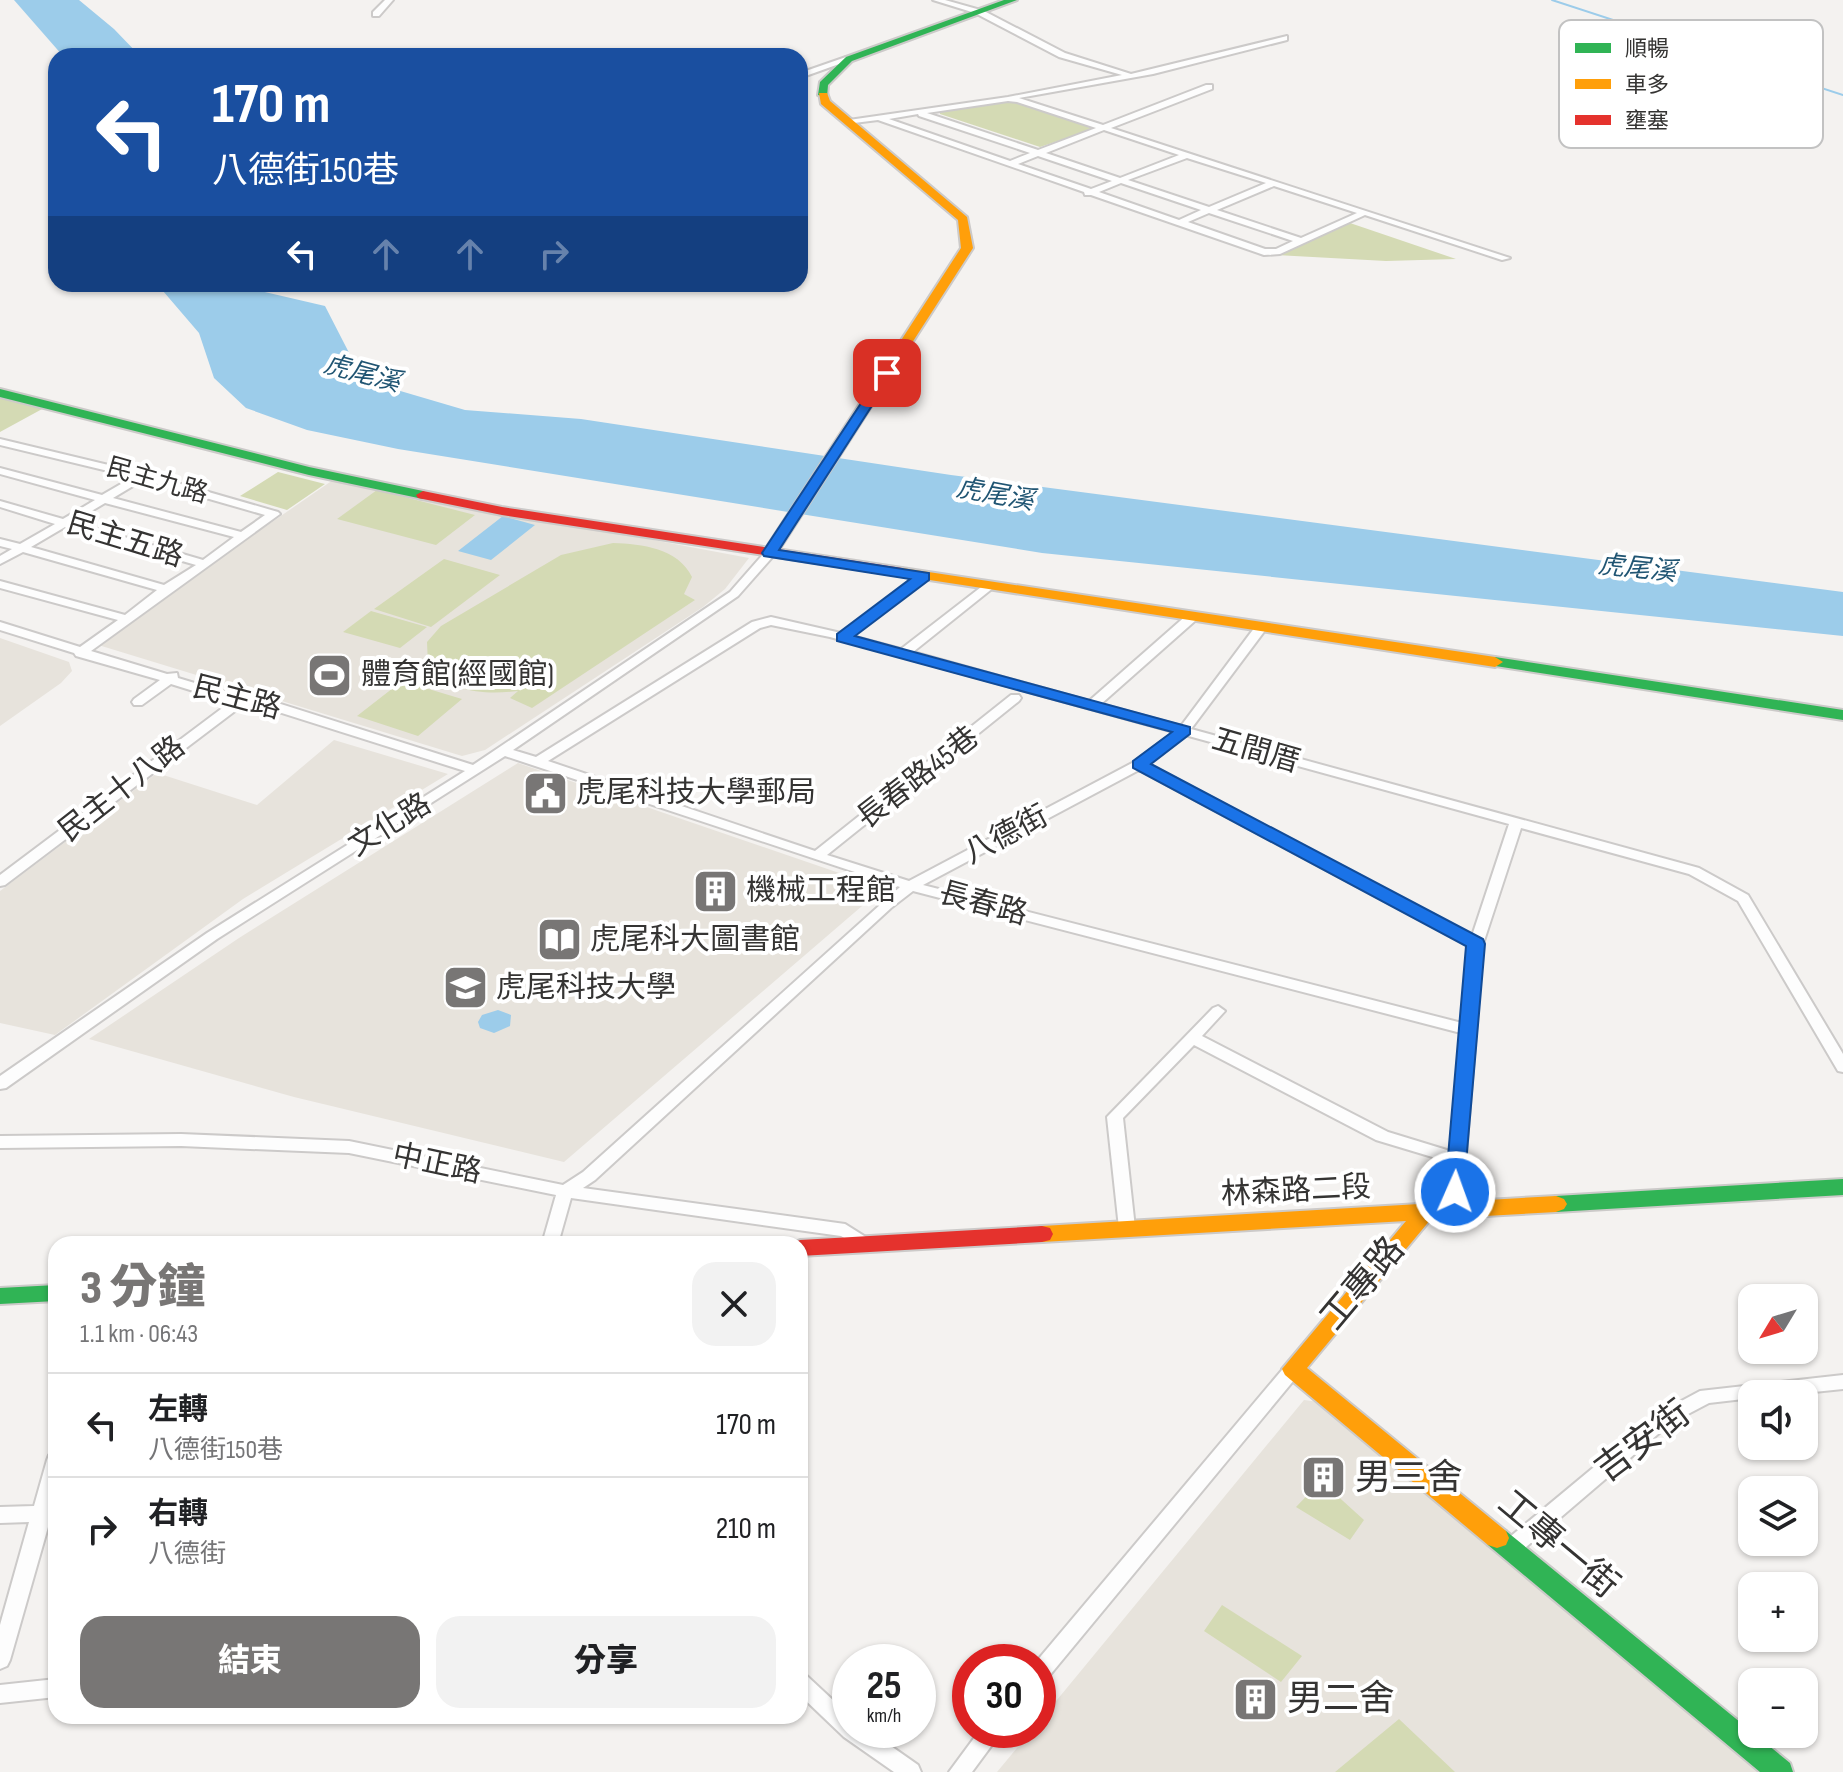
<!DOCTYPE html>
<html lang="zh-TW">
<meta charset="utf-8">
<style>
:root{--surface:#fff;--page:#f2f2f2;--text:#202124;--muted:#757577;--line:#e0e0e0;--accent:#787675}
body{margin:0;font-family:"Sofia Sans Condensed","Noto Sans TC",sans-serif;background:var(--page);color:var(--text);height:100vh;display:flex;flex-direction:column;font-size:30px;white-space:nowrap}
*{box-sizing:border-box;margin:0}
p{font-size:26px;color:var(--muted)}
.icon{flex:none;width:44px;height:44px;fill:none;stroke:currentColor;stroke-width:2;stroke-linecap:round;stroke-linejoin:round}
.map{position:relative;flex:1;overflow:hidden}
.sheet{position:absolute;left:48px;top:1236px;width:760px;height:488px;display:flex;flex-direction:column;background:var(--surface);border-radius:24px;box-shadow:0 2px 6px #0004}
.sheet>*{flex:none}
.hud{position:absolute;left:48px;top:48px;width:760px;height:244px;border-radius:24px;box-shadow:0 2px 6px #0004;background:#1a4fa0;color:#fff;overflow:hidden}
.needle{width:52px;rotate:232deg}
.buttons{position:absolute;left:1738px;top:1284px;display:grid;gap:16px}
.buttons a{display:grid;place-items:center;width:80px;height:80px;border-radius:16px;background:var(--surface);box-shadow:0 2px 6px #0004;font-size:40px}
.speed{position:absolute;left:832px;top:1644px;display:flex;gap:16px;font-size:40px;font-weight:700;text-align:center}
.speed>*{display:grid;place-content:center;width:104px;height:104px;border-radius:50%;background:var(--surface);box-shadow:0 2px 6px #0004;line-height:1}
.speed small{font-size:20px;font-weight:400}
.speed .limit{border:12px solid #d22;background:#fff;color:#111}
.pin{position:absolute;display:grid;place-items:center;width:68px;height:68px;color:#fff;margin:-34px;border-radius:16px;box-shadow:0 4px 12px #0006}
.me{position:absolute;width:88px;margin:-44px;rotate:2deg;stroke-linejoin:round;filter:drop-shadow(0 0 6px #0008)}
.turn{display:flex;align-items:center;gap:28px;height:168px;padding:0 32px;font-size:36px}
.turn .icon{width:104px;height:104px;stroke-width:2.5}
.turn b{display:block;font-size:56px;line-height:68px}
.lanes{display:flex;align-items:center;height:76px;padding:0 32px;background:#0003;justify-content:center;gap:40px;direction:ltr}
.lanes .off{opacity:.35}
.round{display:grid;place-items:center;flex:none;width:84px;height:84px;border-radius:24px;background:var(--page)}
.overview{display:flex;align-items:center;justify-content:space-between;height:136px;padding:0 32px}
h1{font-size:48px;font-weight:800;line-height:60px;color:var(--accent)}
.action{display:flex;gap:16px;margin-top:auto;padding:16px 32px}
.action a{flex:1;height:92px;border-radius:24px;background:var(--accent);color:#fff;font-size:32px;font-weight:800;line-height:92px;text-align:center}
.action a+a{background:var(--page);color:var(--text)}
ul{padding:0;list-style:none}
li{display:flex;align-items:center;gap:24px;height:104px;padding:0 32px;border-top:2px solid var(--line)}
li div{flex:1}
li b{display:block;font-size:30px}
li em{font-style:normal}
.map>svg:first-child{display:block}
</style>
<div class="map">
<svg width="1843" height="1772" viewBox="0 0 1843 1772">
<rect width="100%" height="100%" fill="#f4f2f0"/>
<path fill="#e7e3dc" d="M 333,480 L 749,558 L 725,589 L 703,607 L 485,750 L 462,756 L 95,644 Z
M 0,638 L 69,662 L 72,671 L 61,683 L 0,726 Z
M 334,740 L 448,774 L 243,899 L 55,1035 L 0,1023 L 0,891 L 157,773 L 257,805 Z
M 518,763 L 883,888 L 564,1162 L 294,1097 L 89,1039 L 239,938 Z
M 1304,1400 L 1319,1402 L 1757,1772 L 997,1772 L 1032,1730 L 1038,1730 L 1038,1723 Z"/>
<path fill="#d4dab4" d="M 1006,101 L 1017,102 L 1094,129 L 1040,147 L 940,114 L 940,111 Z
M 1350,223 L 1456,259 L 1386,261 L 1276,255 Z
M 0,396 L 44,408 L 0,432 Z
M 278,472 L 325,484 L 287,510 L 240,496 Z
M 377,490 L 475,515 L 436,545 L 337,519 Z
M 613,543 C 642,544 678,548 692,577 L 684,594 L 695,600 L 532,708 L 510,698 L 518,691 C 486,695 450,693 428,665 L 427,642 L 441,626 L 561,555 Z
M 444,559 L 500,575 L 431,627 L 374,609 Z
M 371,611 L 427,627 L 400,648 L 343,632 Z
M 402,681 L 462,699 L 418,736 L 357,716 Z
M 1321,1481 L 1364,1520 L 1350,1540 L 1296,1507 Z
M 1222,1605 L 1302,1656 L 1281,1682 L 1204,1631 Z
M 1399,1719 L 1455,1772 L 1335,1772 Z"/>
<path fill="#9cccea" d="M 14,0 L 79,0 L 114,29 L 140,56 L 63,56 Z
M 157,284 L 250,284 L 252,289 L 325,306 L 363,380 L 465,410 L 581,419 L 951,475 L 1843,592 L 1843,636 L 1042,553 L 398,449 L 307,430 L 246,408 L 214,378 L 199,333 Z
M 503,516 L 535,525 L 491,560 L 458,551 Z
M 498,1010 L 511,1015 L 510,1026 L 494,1033 L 480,1028 L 478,1022 L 482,1015 Z"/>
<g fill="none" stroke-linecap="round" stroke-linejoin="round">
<path stroke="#9cccea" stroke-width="2" d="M 1552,0 L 1843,95"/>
<defs>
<path id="street" d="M 385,0 L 393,0 L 379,16 L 373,16 L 373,12 Z
M 933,0 L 945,0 L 984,11 L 1065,53 L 1131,74 L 1287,36 L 1287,40 L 1153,74 L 1019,98 L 1103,125 L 1206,85 L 1212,85 L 1212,89 L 1111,128 L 1510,258 L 1502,260 L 1365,215 L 1280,254 L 1264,255 L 1091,195 L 1085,195 L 1084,192 L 878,120 L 846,124 L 845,122 L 849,120 L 1008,97 L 1122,75 L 1059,57 L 975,13 ZM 1008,101 L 1017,102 L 1096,128 L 1038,150 L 927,113 ZM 918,114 L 919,116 L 1030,153 L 1010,161 L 889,119 ZM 1104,130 L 1179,155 L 1120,178 L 1046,153 ZM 1038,156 L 1112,181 L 1091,189 L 1018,164 ZM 1187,158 L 1266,183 L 1209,207 L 1128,180 ZM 1121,183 L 1201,210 L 1179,220 L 1099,192 ZM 1274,186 L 1357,213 L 1301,238 L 1217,210 ZM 1209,213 L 1293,241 L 1276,249 L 1265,249 L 1188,222 Z
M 846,57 L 853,59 L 800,78 L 800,73 Z
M 0,439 L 146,474 L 278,512 L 280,514 L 91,651 L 167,674 L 177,673 L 178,678 L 221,691 L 249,694 L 473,765 L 730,592 L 766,551 L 770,550 L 776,553 L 738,596 L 513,750 L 536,757 L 752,622 L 771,617 L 841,633 L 923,574 L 927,575 L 927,579 L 852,636 L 901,649 L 985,584 L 993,584 L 993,588 L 913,652 L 1089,701 L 1188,614 L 1196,614 L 1196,620 L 1101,704 L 1181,726 L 1258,623 L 1266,623 L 1266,629 L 1191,729 L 1699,868 L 1748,895 L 1843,1054 L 1843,1072 L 1838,1071 L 1738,901 L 1689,874 L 1521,828 L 1483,944 L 1463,1192 L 1461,1196 L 1426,1217 L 1420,1215 L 1418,1211 L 1420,1207 L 1447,1189 L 1449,1162 L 1376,1140 L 1194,1045 L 1123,1118 L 1135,1228 L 1133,1232 L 1127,1234 L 1121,1232 L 1119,1228 L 1107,1117 L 1213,1008 L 1218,1006 L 1225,1011 L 1202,1036 L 1388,1132 L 1450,1151 L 1461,1033 L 913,891 L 891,908 L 595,1180 L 583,1188 L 845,1224 L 872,1241 L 874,1245 L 872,1249 L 866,1251 L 841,1236 L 571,1198 L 558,1244 L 542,1244 L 556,1195 L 349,1153 L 181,1146 L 0,1148 L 0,1136 L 181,1134 L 349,1141 L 563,1185 L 583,1172 L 900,887 L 505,756 L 217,939 L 6,1088 L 0,1089 L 0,1076 L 207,933 L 465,771 L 247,702 L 5,885 L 0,886 L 0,875 L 233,700 L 216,698 L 171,684 L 142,705 L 134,705 L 132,702 L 134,699 L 160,680 L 76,656 L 74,653 L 0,630 L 0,622 L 80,647 L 118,620 L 0,588 L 0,581 L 125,615 L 157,590 L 23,552 L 0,564 L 0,556 L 12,549 L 0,546 L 0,539 L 20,544 L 55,524 L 0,507 L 0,501 L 63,519 L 95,500 L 0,474 L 0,468 L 102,495 L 133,477 L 0,445 ZM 143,480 L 265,515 L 241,532 L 113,498 ZM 105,503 L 234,537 L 203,560 L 73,522 ZM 65,527 L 196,565 L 164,585 L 31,547 ZM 771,625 L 830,637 L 1174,732 L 1134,762 L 909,881 L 827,855 L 1019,701 L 1021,698 L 1019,695 L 1011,695 L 815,851 L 548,761 L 760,628 ZM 1185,735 L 1509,824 L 1472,936 L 1148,764 ZM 1139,770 L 1469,946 L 1462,1023 L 923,885 Z
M 1293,1362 L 1299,1364 L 1302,1369 L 1299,1374 L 1045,1681 L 1038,1684 L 1036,1662 L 1287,1364 Z
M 1843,1375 L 1843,1389 L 1795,1394 L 1752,1394 L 1752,1398 L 1709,1403 L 1671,1423 L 1519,1553 L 1512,1555 L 1505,1553 L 1502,1547 L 1505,1541 L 1659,1413 L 1700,1391 Z
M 56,1452 L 56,1494 L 52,1513 L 10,1660 L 7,1666 L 0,1669 L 0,1625 L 29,1522 L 0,1523 L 0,1507 L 34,1506 L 47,1460 L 49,1455 Z
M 800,1673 L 807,1676 L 850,1716 L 850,1730 L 868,1730 L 918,1765 L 921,1772 L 894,1772 L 844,1737 L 800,1695 Z
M 56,1679 L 56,1697 L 0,1703 L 0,1685 Z
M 980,1730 L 1003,1730 L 972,1772 L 949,1772 Z"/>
<path id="fast" d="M 1004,0 L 1017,0 L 852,61 L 828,85 L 827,97 L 818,95 L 820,82 L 846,57 Z
M 0,389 L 309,467 L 423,491 L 430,495 L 423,499 L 309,475 L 0,397 Z
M 1495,657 L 1843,710 L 1843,720 L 1489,665 L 1487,662 L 1489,659 Z
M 1843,1179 L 1843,1195 L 1556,1212 L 1548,1209 L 1545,1204 L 1548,1199 L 1556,1196 Z
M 56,1285 L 56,1301 L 0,1304 L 0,1288 Z
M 1497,1528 L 1506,1531 L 1790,1763 L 1793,1772 L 1760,1772 L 1488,1545 L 1485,1538 L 1488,1531 Z"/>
<path id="slow" d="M 819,93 L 827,93 L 830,101 L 967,217 L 973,248 L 777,553 L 770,557 L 763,553 L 961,248 L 958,220 L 821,104 Z
M 902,568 L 1495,657 L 1503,662 L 1495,667 L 897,575 L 895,572 Z
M 1556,1196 L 1564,1199 L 1567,1204 L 1564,1209 L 1556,1212 L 1431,1219 L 1307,1368 L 1506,1531 L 1509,1538 L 1506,1545 L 1497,1548 L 1488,1545 L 1285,1375 L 1282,1369 L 1406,1221 L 1042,1242 L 1034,1240 L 1031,1234 L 1034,1228 L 1042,1226 Z"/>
<path id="jam" d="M 423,491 L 502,507 L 902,568 L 909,572 L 902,576 L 502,515 L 418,498 L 416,495 Z
M 1042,1226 L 1050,1228 L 1053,1234 L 1050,1240 L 1042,1242 L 800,1256 L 800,1244 L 791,1244 L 800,1240 Z"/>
</defs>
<use href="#street" stroke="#cccac9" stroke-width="4"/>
<use href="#fast" stroke="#cccac9" stroke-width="4"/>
<use href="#slow" stroke="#cccac9" stroke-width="4"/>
<use href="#jam" stroke="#cccac9" stroke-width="4"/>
<use href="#street" fill="#fdfdfd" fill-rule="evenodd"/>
<use href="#fast" fill="#30b455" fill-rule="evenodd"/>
<use href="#slow" fill="#ff9f0a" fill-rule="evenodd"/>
<use href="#jam" fill="#e5322d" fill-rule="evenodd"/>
</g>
<path fill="#1a73e8" stroke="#114b97" stroke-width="2" d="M 887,369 L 893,373 L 779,550 L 929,573 L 929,580 L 855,636 L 1190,727 L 1190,734 L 1151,764 L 1483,939 L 1485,944 L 1463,1198 L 1448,1198 L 1445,1192 L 1466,946 L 1133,768 L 1133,761 L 1172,732 L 837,641 L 837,634 L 910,579 L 764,556 L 762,553 L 881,373 Z"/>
<defs>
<symbol id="stadium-square" viewBox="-11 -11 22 22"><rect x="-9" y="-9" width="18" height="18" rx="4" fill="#787675" stroke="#fff"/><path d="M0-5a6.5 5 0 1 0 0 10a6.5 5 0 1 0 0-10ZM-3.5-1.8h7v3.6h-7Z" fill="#fff"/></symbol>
<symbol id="civic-square" viewBox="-11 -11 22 22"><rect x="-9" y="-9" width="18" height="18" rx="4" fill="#787675" stroke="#fff"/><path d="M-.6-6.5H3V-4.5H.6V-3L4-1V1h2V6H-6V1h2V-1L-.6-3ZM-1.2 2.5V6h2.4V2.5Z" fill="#fff"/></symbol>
<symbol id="building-square" viewBox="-11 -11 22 22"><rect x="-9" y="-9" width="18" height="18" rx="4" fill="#787675" stroke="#fff"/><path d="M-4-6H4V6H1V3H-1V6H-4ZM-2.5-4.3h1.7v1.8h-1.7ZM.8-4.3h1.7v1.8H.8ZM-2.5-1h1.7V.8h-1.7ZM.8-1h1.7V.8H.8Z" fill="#fff"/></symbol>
<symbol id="library-square" viewBox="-11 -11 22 22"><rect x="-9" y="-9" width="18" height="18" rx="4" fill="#787675" stroke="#fff"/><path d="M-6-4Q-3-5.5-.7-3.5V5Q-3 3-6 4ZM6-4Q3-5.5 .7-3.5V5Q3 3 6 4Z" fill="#fff"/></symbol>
<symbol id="university-square" viewBox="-11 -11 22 22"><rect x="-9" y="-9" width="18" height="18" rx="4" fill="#787675" stroke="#fff"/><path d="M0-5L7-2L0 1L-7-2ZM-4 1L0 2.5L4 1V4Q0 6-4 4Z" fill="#fff"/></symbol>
</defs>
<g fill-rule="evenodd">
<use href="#stadium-square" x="304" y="650" width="51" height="51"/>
<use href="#civic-square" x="520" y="768" width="51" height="51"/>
<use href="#building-square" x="690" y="866" width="51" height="51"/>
<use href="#library-square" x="534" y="914" width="51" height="51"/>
<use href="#university-square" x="440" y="962" width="51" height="51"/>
<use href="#building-square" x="1298" y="1452" width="51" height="51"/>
<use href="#building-square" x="1230" y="1674" width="51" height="51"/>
</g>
<g text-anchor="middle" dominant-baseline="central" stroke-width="8" stroke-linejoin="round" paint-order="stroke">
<g font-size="26" font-style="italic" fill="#205573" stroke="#fff">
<text transform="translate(362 374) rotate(15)">虎尾溪</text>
<text transform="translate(995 495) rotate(10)">虎尾溪</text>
<text transform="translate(1637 569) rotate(6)">虎尾溪</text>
</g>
<g font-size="26" fill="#353433" stroke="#fff">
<text transform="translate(157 481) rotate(16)">民主九路</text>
</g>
<g font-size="30" fill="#353433" stroke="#fff">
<text transform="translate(125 540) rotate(17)">民主五路</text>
<text transform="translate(237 698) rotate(15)">民主路</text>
<text transform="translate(1256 751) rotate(16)">五間厝</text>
<text transform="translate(918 778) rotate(-38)">長春路45巷</text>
<text transform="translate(122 789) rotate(-38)">民主十八路</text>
<text transform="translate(390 825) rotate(-32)">文化路</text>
<text transform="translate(1006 835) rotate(-28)">八德街</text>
<text transform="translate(983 904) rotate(15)">長春路</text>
<text transform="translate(437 1164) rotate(12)">中正路</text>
<text transform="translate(1296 1191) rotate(-3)">林森路二段</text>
</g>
<g font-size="30" fill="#353433" stroke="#fff" text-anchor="start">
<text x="361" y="675">體育館(經國館)</text>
<text x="576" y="793">虎尾科技大學郵局</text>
<text x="746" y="891">機械工程館</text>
<text x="590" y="940">虎尾科大圖書館</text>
<text x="496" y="988">虎尾科技大學</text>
</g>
<g font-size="36" fill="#353433" stroke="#fff">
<text transform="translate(1363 1284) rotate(-50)">工專路</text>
<text transform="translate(1643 1442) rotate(-37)">吉安街</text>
<text transform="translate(1558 1545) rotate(40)">工專一街</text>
</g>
<g font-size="36" fill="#353433" stroke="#fff" text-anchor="start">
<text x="1355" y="1478">男三舍</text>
<text x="1287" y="1699">男二舍</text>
</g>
</g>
<rect x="1559" y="20" width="264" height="128" rx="12" fill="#fff" stroke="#c2c2c2" stroke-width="2"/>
<rect x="1575" y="43" width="36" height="10" fill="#30b455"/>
<rect x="1575" y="79" width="36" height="10" fill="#ff9f0a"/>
<rect x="1575" y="115" width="36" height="10" fill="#e5322d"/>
<g font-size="22" fill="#353433">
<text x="1625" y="56">順暢</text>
<text x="1625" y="92">車多</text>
<text x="1625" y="128">壅塞</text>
</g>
</svg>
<div class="buttons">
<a><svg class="needle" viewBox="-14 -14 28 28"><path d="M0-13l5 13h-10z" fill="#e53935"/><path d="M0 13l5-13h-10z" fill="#757577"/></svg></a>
<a><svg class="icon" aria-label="sound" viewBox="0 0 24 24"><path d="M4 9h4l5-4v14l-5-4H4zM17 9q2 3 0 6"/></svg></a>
<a><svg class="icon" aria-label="layers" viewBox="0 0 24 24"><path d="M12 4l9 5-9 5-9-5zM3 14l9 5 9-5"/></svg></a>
<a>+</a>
<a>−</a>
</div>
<div class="speed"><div>25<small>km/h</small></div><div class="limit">30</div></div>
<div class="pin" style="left:887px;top:373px;background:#d93025"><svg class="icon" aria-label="arrive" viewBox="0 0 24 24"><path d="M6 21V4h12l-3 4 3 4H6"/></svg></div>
<svg class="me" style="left:1455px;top:1192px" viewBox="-20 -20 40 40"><circle r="17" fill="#1a73e8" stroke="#fff" stroke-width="3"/><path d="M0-11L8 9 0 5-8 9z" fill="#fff"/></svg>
<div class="hud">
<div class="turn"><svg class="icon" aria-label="left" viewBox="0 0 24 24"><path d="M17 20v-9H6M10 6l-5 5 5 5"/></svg><div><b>170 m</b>八德街150巷</div></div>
<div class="lanes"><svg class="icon" aria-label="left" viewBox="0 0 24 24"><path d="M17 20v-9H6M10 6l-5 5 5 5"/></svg><svg class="icon off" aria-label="ahead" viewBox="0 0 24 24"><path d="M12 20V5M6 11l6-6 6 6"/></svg><svg class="icon off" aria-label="ahead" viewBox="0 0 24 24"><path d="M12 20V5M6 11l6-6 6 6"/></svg><svg class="icon off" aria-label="right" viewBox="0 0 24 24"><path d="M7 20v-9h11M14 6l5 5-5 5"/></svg></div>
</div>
<section class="sheet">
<div class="overview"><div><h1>3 分鐘</h1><p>1.1 km · 06:43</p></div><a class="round"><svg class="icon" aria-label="close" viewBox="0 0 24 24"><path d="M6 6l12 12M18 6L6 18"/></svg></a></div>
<ul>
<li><svg class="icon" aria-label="left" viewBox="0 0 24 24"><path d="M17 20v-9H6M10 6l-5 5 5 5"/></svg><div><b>左轉</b><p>八德街150巷</p></div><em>170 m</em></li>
<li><svg class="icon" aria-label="right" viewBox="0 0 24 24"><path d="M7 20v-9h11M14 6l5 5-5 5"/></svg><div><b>右轉</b><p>八德街</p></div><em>210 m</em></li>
</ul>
<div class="action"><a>結束</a><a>分享</a></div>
</section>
</div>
